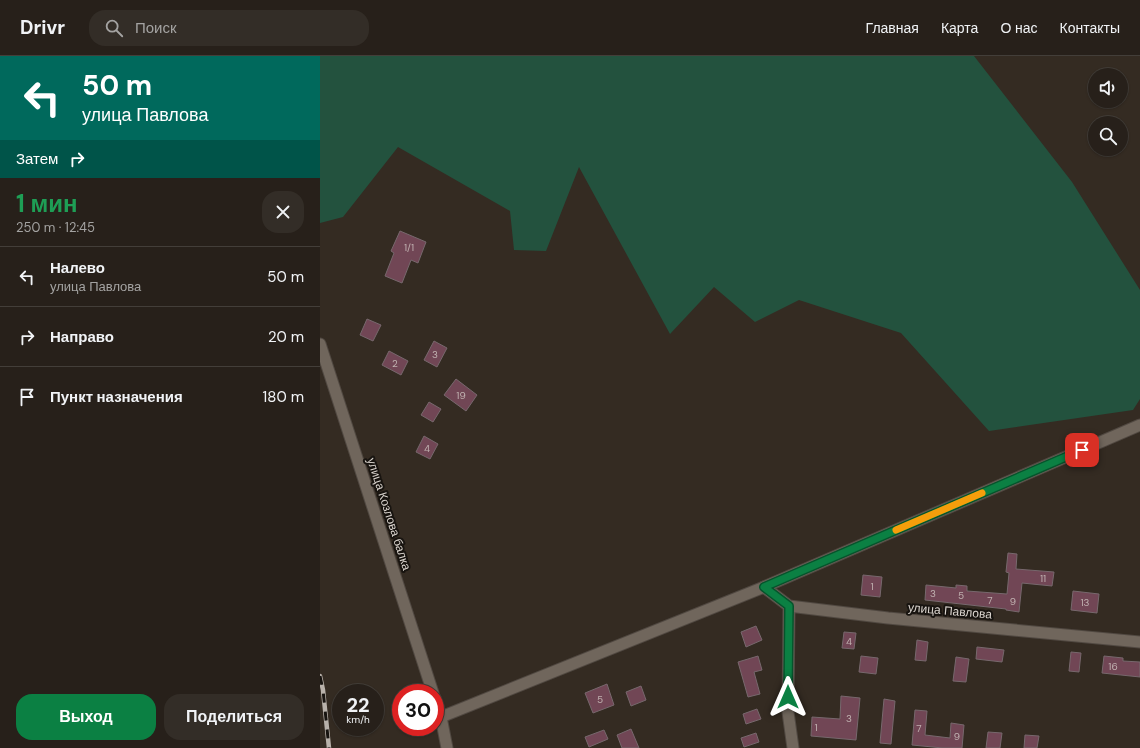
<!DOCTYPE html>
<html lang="ru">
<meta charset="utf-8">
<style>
:root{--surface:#27201a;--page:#332d27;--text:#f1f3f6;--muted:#a4a3a2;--line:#433e39;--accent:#0b8043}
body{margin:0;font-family:"DM Sans",sans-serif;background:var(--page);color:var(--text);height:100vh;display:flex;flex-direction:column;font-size:15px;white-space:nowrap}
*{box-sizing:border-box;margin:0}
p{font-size:13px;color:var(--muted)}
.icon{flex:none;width:22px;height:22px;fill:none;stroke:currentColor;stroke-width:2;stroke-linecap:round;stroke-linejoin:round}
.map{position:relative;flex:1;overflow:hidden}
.details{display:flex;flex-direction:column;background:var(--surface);width:320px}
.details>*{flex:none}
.top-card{background:#00695c;color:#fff;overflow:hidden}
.fabs{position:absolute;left:768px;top:12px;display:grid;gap:8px}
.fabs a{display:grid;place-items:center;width:40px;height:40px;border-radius:50%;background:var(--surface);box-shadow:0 1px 3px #0004,0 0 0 1px var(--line);font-size:20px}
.speed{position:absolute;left:12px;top:628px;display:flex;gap:8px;font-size:20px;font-weight:700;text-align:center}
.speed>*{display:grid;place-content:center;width:52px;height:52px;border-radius:50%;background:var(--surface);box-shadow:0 1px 3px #0004,0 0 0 1px var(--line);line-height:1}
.speed small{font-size:10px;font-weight:400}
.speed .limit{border:6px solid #d22;background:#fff;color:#111}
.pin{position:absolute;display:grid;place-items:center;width:34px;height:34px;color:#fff;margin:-17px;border-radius:8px;box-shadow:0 2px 6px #0006}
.me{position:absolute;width:44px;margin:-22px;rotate:0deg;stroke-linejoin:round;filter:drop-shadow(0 0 3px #0008)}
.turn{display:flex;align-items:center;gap:14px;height:84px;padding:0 16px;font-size:18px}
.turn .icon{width:52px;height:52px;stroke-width:2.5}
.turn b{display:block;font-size:28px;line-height:34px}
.then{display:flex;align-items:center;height:38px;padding:0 16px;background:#0003;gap:8px;font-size:15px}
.round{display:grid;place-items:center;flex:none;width:42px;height:42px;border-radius:16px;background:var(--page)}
.overview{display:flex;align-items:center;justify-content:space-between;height:68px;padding:0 16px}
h1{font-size:24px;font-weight:700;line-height:30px;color:#1e9e55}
.action{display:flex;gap:8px;margin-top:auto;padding:8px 16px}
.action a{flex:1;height:46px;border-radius:16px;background:var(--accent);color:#fff;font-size:16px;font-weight:700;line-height:46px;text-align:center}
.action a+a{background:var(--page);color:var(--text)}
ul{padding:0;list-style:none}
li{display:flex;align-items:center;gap:12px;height:60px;padding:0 16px;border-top:1px solid var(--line)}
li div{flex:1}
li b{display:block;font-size:15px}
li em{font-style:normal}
header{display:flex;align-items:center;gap:24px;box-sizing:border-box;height:56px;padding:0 20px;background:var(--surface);border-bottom:1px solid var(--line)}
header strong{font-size:19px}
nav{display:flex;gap:22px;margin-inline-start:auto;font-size:14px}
.search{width:280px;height:36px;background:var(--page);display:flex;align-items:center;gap:10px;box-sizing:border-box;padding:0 14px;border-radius:16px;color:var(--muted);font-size:15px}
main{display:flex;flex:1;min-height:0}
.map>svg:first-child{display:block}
</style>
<header>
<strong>Drivr</strong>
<div class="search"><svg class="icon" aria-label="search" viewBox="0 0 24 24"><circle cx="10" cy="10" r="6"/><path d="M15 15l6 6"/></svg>Поиск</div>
<nav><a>Главная</a><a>Карта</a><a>О нас</a><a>Контакты</a></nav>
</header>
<main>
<section class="details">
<div class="top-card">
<div class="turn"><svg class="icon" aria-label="left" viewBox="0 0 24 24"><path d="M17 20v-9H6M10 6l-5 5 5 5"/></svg><div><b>50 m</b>улица Павлова</div></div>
<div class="then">Затем<svg class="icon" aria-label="right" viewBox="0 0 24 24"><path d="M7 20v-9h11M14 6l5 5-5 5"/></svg></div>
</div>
<div class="overview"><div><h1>1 мин</h1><p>250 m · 12:45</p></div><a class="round"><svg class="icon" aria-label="close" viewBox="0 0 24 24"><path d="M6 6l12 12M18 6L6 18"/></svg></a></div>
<ul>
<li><svg class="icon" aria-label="left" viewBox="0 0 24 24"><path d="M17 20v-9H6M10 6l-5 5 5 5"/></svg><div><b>Налево</b><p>улица Павлова</p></div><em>50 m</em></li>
<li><svg class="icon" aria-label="right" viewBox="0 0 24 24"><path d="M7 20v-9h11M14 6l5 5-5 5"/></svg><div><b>Направо</b></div><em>20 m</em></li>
<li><svg class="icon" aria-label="arrive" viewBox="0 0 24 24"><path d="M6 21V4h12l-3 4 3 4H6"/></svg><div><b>Пункт назначения</b></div><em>180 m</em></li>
</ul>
<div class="action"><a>Выход</a><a>Поделиться</a></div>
</section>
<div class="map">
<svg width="820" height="692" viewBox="0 0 820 692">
<rect width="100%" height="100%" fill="#342b22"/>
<path fill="#23523e" d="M 0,0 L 654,0 L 752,126 L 820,234 L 820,343 L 813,354 L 669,375 L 581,277 L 479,244 L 435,266 L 394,231 L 350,278 L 259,111 L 226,195 L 194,194 L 190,155 L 78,91 L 23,161 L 0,167 Z"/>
<path fill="#714655" stroke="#77686d" d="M 80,175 L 106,186 L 98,207 L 91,204 L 82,227 L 65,220 L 74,197 L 71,195 Z
M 47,263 L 61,269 L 53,285 L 40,279 Z
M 114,285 L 127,292 L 117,311 L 104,304 Z
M 69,295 L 88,305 L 81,319 L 62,309 Z
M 136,323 L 157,339 L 146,355 L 124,339 Z
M 109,346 L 121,353 L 113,366 L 101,359 Z
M 104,380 L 118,388 L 110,403 L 96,396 Z
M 688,497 L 697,498 L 696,513 L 734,516 L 732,530 L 702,527 L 699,556 L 686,554 L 686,553 L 605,544 L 606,529 L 636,532 L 636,529 L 647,530 L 647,535 L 687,538 L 689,517 L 686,516 Z
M 543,519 L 562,521 L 560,541 L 541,539 Z
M 753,535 L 779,538 L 777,557 L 751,554 Z
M 436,570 L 442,584 L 426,591 L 421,576 Z
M 524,576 L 536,577 L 534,593 L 522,592 Z
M 597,584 L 608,586 L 606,605 L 595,604 Z
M 657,591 L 684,594 L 682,606 L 656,603 Z
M 751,596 L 761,597 L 759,616 L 749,615 Z
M 438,600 L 442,614 L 434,616 L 440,638 L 428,641 L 418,606 Z
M 541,600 L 558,602 L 556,618 L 539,616 Z
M 784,600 L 803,602 L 803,605 L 820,606 L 820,621 L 782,617 Z
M 636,601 L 649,603 L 646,626 L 633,625 Z
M 287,628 L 294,649 L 273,657 L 265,637 Z
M 321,630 L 326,644 L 311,650 L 306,636 Z
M 521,640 L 540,642 L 536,684 L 491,680 L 492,661 L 520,663 Z
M 564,643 L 575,645 L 571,688 L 560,687 Z
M 437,653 L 441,663 L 426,668 L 423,658 Z
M 595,654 L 607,655 L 605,679 L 630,682 L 631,667 L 644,669 L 642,692 L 623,692 L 592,689 Z
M 311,673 L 319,692 L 302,692 L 297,679 Z
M 284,674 L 288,683 L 269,691 L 265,681 Z
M 668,676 L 682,677 L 680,692 L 666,692 Z
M 436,677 L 439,686 L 424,691 L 421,682 Z
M 705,679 L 719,680 L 717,692 L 704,692 Z"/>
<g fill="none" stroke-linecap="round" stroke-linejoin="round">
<defs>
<path id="minor" d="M 444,531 L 469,550 L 568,562 L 820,586
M 469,550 L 468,656 L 473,692"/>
<path id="tertiary" d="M 121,661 L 444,531 L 820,369"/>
<path id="secondary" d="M 0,288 L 113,637
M 115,642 L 121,661 L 127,692"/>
</defs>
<use href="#minor" stroke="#514942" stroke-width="13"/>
<use href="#tertiary" stroke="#514942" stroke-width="13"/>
<use href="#secondary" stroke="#514942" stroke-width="13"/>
<use href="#minor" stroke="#70665c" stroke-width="11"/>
<use href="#tertiary" stroke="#70665c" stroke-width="11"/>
<use href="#secondary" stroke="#70665c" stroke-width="11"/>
<defs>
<path id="rail" d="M 0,620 L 3,634 L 9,692"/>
</defs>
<use href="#rail" stroke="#b9b2ab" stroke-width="4.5"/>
<use href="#rail" stroke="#181410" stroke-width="3" stroke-dasharray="9" stroke-linecap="butt"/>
</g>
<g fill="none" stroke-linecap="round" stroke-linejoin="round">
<defs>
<path id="route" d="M 468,641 L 469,550 L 444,531 L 762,394"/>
</defs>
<use href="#route" stroke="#07532c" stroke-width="10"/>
<use href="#route" stroke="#0b8043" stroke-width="7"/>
<path stroke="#f59e0b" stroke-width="7" d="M 576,474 L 662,437"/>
</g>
<g text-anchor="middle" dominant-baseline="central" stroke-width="4" stroke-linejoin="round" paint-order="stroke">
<g font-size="10" fill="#c0b1b0">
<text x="89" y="191">1/1</text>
<text x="115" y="298">3</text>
<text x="75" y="307">2</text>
<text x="141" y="339">19</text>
<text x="107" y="392">4</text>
<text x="723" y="522">11</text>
<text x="552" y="530">1</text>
<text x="613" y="537">3</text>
<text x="641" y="539">5</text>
<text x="670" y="544">7</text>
<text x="693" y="545">9</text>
<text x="765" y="546">13</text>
<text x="529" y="585">4</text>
<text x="793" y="610">16</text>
<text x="280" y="643">5</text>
<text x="529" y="662">3</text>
<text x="496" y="671">1</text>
<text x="599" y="672">7</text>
<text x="637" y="680">9</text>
</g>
<g font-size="12" fill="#dbd5cf" stroke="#181410">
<text transform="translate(69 458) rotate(72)">улица Козлова балка</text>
<text transform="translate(630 555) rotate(5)">улица Павлова</text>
</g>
</g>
</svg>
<div class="fabs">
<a><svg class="icon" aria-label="sound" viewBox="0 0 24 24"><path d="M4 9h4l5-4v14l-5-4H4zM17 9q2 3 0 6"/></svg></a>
<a><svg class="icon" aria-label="search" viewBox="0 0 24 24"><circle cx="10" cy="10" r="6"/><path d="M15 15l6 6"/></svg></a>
</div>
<div class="speed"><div>22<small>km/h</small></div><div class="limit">30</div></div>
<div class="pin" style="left:762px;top:394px;background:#d93025"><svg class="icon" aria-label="arrive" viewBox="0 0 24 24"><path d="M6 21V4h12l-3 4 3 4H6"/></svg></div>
<svg class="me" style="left:468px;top:641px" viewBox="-20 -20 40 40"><path d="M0-17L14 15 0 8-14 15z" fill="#0b8043" stroke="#fff" stroke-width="4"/></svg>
</div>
</main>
